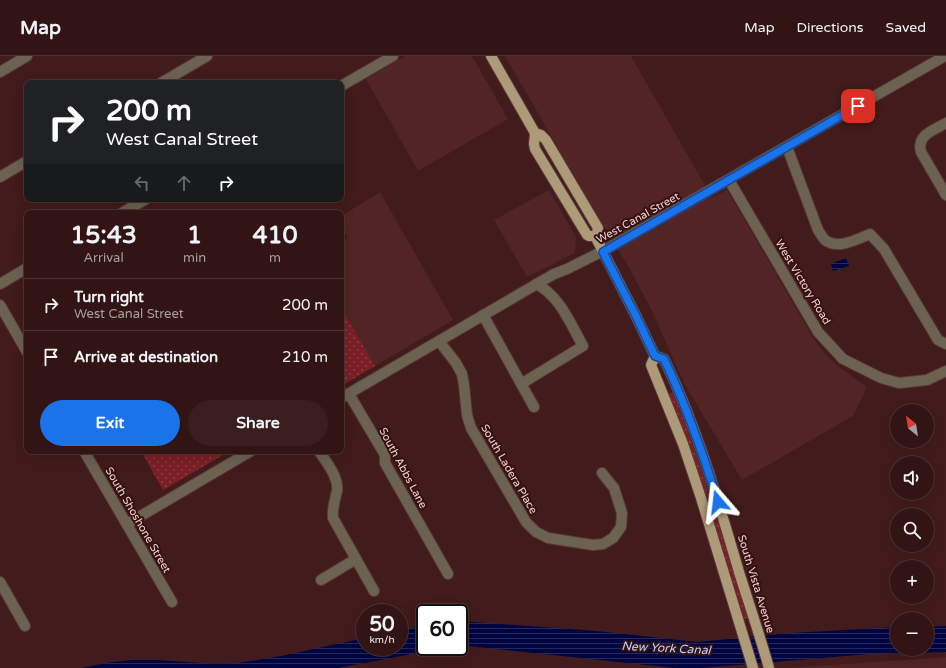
<!DOCTYPE html>
<meta charset="utf-8">
<style>
:root{--surface:#321415;--page:#3a1d1e;--text:#f1f3f6;--muted:#a89ea0;--line:#4d3334;--accent:#1a73e8}
body{margin:0;font-family:"Varela Round",sans-serif;background:var(--page);color:var(--text);height:100vh;display:flex;flex-direction:column;font-size:15px;white-space:nowrap}
*{box-sizing:border-box;margin:0}
p{font-size:13px;color:var(--muted)}
.icon{flex:none;width:22px;height:22px;fill:none;stroke:currentColor;stroke-width:2;stroke-linecap:round;stroke-linejoin:round}
.map{position:relative;flex:1;overflow:hidden}
.drawer{position:absolute;left:24px;top:154px;width:320px;height:244px;display:flex;flex-direction:column;background:var(--surface);border-radius:8px;box-shadow:0 4px 16px #0002,0 0 0 1px var(--line)}
.drawer>*{flex:none}
.hud{position:absolute;left:24px;top:24px;width:320px;height:122px;border-radius:8px;box-shadow:0 4px 16px #0002,0 0 0 1px var(--line);background:#202124;color:#fff;overflow:hidden}
.needle{width:26px;rotate:330deg}
.controls{position:absolute;left:890px;top:348px;display:grid;gap:8px}
.controls a{display:grid;place-items:center;width:44px;height:44px;border-radius:50%;background:var(--surface);box-shadow:0 4px 16px #0002,0 0 0 1px var(--line);font-size:20px}
.speed{position:absolute;left:356px;top:548px;display:flex;gap:8px;font-size:20px;font-weight:700;text-align:center}
.speed>*{display:grid;place-content:center;width:52px;height:52px;border-radius:50%;background:var(--surface);box-shadow:0 4px 16px #0002,0 0 0 1px var(--line);line-height:1}
.speed small{font-size:10px;font-weight:400}
.speed .limit{border:2px solid #111;border-radius:6px;background:#fff;color:#111}
.pin{position:absolute;display:grid;place-items:center;width:34px;height:34px;color:#fff;margin:-17px;border-radius:8px;box-shadow:0 2px 6px #0006}
.me{position:absolute;width:44px;margin:-22px;rotate:343deg;stroke-linejoin:round;filter:drop-shadow(0 0 3px #0008)}
.turn{display:flex;align-items:center;gap:14px;height:84px;padding:0 16px;font-size:18px}
.turn .icon{width:52px;height:52px;stroke-width:2.5}
.turn b{display:block;font-size:28px;line-height:34px}
.lanes{display:flex;align-items:center;height:38px;padding:0 16px;background:#0003;justify-content:center;gap:20px;direction:ltr}
.lanes .off{opacity:.35}
.eta{display:flex;justify-content:space-evenly;align-items:center;height:68px;text-align:center}
.eta b{font-size:24px;font-weight:700;line-height:28px}
.cta{display:flex;gap:8px;margin-top:auto;padding:8px 16px}
.cta a{flex:1;height:46px;border-radius:24px;background:var(--accent);color:#fff;font-size:16px;font-weight:700;line-height:46px;text-align:center}
.cta a+a{background:var(--page);color:var(--text)}
ul{padding:0;list-style:none}
li{display:flex;align-items:center;gap:12px;height:52px;padding:0 16px;border-top:1px solid var(--line)}
li div{flex:1}
li b{display:block;font-size:15px}
li em{font-style:normal}
header{display:flex;align-items:center;gap:24px;box-sizing:border-box;height:56px;padding:0 20px;background:var(--surface);border-bottom:1px solid var(--line)}
header strong{font-size:19px}
nav{display:flex;gap:22px;margin-inline-start:auto;font-size:14px}
.map>svg:first-child{display:block}
</style>
<header>
<strong>Map</strong>
<nav><a>Map</a><a>Directions</a><a>Saved</a></nav>
</header>
<div class="map">
<svg width="946" height="612" viewBox="0 0 946 612">
<defs>
<pattern id="green-dots" width="8" height="8" patternUnits="userSpaceOnUse"><rect width="8" height="8" fill="#7b1f26"/><path d="M2 2h.1M6 6h.1" fill="none" stroke="#8e3f44" stroke-width="1.8" stroke-linecap="round"/></pattern>
<pattern id="water-rules" width="6" height="5" patternUnits="userSpaceOnUse"><rect width="6" height="5" fill="#000542"/><path d="M0 2.5h6" fill="none" stroke="#26295c"/></pattern>
</defs>
<rect width="100%" height="100%" fill="#421b1c"/>
<path fill="#522425" d="M 406,0 L 472,0 L 508,63 L 418,115 L 366,23 Z
M 505,0 L 631,0 L 712,142 L 727,134 L 815,285 L 827,300 L 839,311 L 867,331 L 853,360 L 742,424 L 684,327 L 652,255 L 627,208 L 603,170 Z
M 549,134 L 576,181 L 575,197 L 527,221 L 494,164 Z
M 380,136 L 453,264 L 375,310 L 341,251 L 341,186 L 348,182 L 341,169 L 341,160 Z
M 946,601 L 946,612 L 789,612 Z"/>
<path fill="url(#green-dots)" d="M 341,251 L 375,310 L 341,330 Z
M 670,337 L 673,337 L 674,339 C 703,412 725,487 748,562 L 744,563 L 703,429 L 669,339 Z
M 141,395 L 230,395 L 163,434 Z"/>
<path fill="url(#water-rules)" d="M 846,202 L 849,210 L 833,215 L 831,208 Z
M 459,565 L 597,575 L 697,586 L 791,577 L 897,571 L 897,593 L 927,593 L 927,571 L 946,570 L 946,596 L 869,598 L 701,612 L 675,612 L 459,589 Z
M 425,569 L 425,591 L 449,591 L 338,612 L 81,612 L 112,606 L 132,604 L 157,604 L 217,608 L 238,607 L 281,600 L 365,582 L 365,591 L 399,591 L 399,575 Z"/>
<g fill="none" stroke-linecap="round" stroke-linejoin="round">
<defs>
<path id="minor" d="M 0,16 L 27,0
M 161,27 L 207,0
M 341,30 L 393,0
M 946,67 C 934,74 916,79 921,96 L 946,139
M 787,91 L 818,174 C 820,177 823,182 825,184 C 838,194 858,183 870,178 L 884,193 L 938,284 L 946,288
M 0,121 L 27,105
M 122,157 L 146,143
M 0,228 L 27,212
M 0,249 L 27,296
M 483,259 L 534,351
M 439,285 L 456,307 L 462,318 L 464,329 L 467,359 L 471,372 L 526,466 L 536,476 L 548,482 L 593,489 L 603,488 L 613,482 L 621,471 L 622,457 L 614,432 L 602,417
M 521,328 L 583,290 C 570,267 560,240 536,228
M 349,338 L 385,399 L 385,407 L 448,518
M 84,395 L 172,546
M 319,395 C 326,406 339,421 337,435 C 335,444 332,452 333,462 L 374,535
M 321,524 L 356,503
M 0,526 L 25,570"/>
<path id="tertiary" d="M 729,124 L 818,276 L 843,303 L 881,322 L 899,327 L 927,324 L 946,315
M 341,342 L 554,218 L 567,213 L 603,195 L 945,0
M 127,468 L 251,395"/>
<path id="primary" d="M 491,0 L 535,77 L 534,88 L 535,93 L 587,179 L 589,180 L 595,180
M 535,77 L 541,79 L 546,84 L 598,172 L 597,177 L 595,180
M 595,180 L 636,260 L 655,300 L 651,309 L 683,388 L 701,442 L 753,612
M 655,300 L 664,303 C 697,371 718,444 739,516 C 749,548 760,580 769,612"/>
</defs>
<use href="#minor" stroke="#5d3839" stroke-width="12"/>
<use href="#tertiary" stroke="#5d3839" stroke-width="12"/>
<use href="#primary" stroke="#5d3839" stroke-width="12"/>
<use href="#minor" stroke="#6b6252" stroke-width="10"/>
<use href="#tertiary" stroke="#6b6252" stroke-width="10"/>
<use href="#primary" stroke="#ad9a78" stroke-width="10"/>
</g>
<g fill="none" stroke-linecap="round" stroke-linejoin="round">
<defs>
<path id="route" d="M 718,446 C 703,397 686,349 664,303 L 655,300 L 636,260 L 603,196 L 858,50"/>
</defs>
<use href="#route" stroke="#114b97" stroke-width="10"/>
<use href="#route" stroke="#1a73e8" stroke-width="7"/>
</g>
<g text-anchor="middle" dominant-baseline="central" stroke-width="4" stroke-linejoin="round" paint-order="stroke">
<g font-size="11" fill="#edd2d0" stroke="#371112">
<text transform="translate(638 162) rotate(-29)">West Canal Street</text>
<text transform="translate(803 226) rotate(59)">West Victory Road</text>
<text transform="translate(403 412) rotate(62)">South Abbs Lane</text>
<text transform="translate(509 413) rotate(60)">South Ladera Place</text>
<text transform="translate(138 464) rotate(60)">South Shoshone Street</text>
<text transform="translate(756 528) rotate(73)">South Vista Avenue</text>
</g>
<g font-size="12" font-style="italic" fill="#b8d2ff" stroke="#371112">
<text transform="translate(666 592) rotate(3)">New York Canal</text>
</g>
</g>
</svg>
<div class="controls">
<a><svg class="needle" viewBox="-14 -14 28 28"><path d="M0-13l5 13h-10z" fill="#e53935"/><path d="M0 13l5-13h-10z" fill="#a89ea0"/></svg></a>
<a><svg class="icon" aria-label="sound" viewBox="0 0 24 24"><path d="M4 9h4l5-4v14l-5-4H4zM17 9q2 3 0 6"/></svg></a>
<a><svg class="icon" aria-label="search" viewBox="0 0 24 24"><circle cx="10" cy="10" r="6"/><path d="M15 15l6 6"/></svg></a>
<a>+</a>
<a>−</a>
</div>
<div class="speed"><div>50<small>km/h</small></div><div class="limit">60</div></div>
<div class="pin" style="left:858px;top:50px;background:#d93025"><svg class="icon" aria-label="arrive" viewBox="0 0 24 24"><path d="M6 21V4h12l-3 4 3 4H6"/></svg></div>
<svg class="me" style="left:718px;top:446px" viewBox="-20 -20 40 40"><path d="M0-17L14 15 0 8-14 15z" fill="#1a73e8" stroke="#fff" stroke-width="4"/></svg>
<div class="hud">
<div class="turn"><svg class="icon" aria-label="right" viewBox="0 0 24 24"><path d="M7 20v-9h11M14 6l5 5-5 5"/></svg><div><b>200 m</b>West Canal Street</div></div>
<div class="lanes"><svg class="icon off" aria-label="left" viewBox="0 0 24 24"><path d="M17 20v-9H6M10 6l-5 5 5 5"/></svg><svg class="icon off" aria-label="ahead" viewBox="0 0 24 24"><path d="M12 20V5M6 11l6-6 6 6"/></svg><svg class="icon" aria-label="right" viewBox="0 0 24 24"><path d="M7 20v-9h11M14 6l5 5-5 5"/></svg></div>
</div>
<section class="drawer">
<div class="eta">
<div><b>15:43</b><p>Arrival</p></div>
<div><b>1</b><p>min</p></div>
<div><b>410</b><p>m</p></div>
</div>
<ul>
<li><svg class="icon" aria-label="right" viewBox="0 0 24 24"><path d="M7 20v-9h11M14 6l5 5-5 5"/></svg><div><b>Turn right</b><p>West Canal Street</p></div><em>200 m</em></li>
<li><svg class="icon" aria-label="arrive" viewBox="0 0 24 24"><path d="M6 21V4h12l-3 4 3 4H6"/></svg><div><b>Arrive at destination</b></div><em>210 m</em></li>
</ul>
<div class="cta"><a>Exit</a><a>Share</a></div>
</section>
</div>
